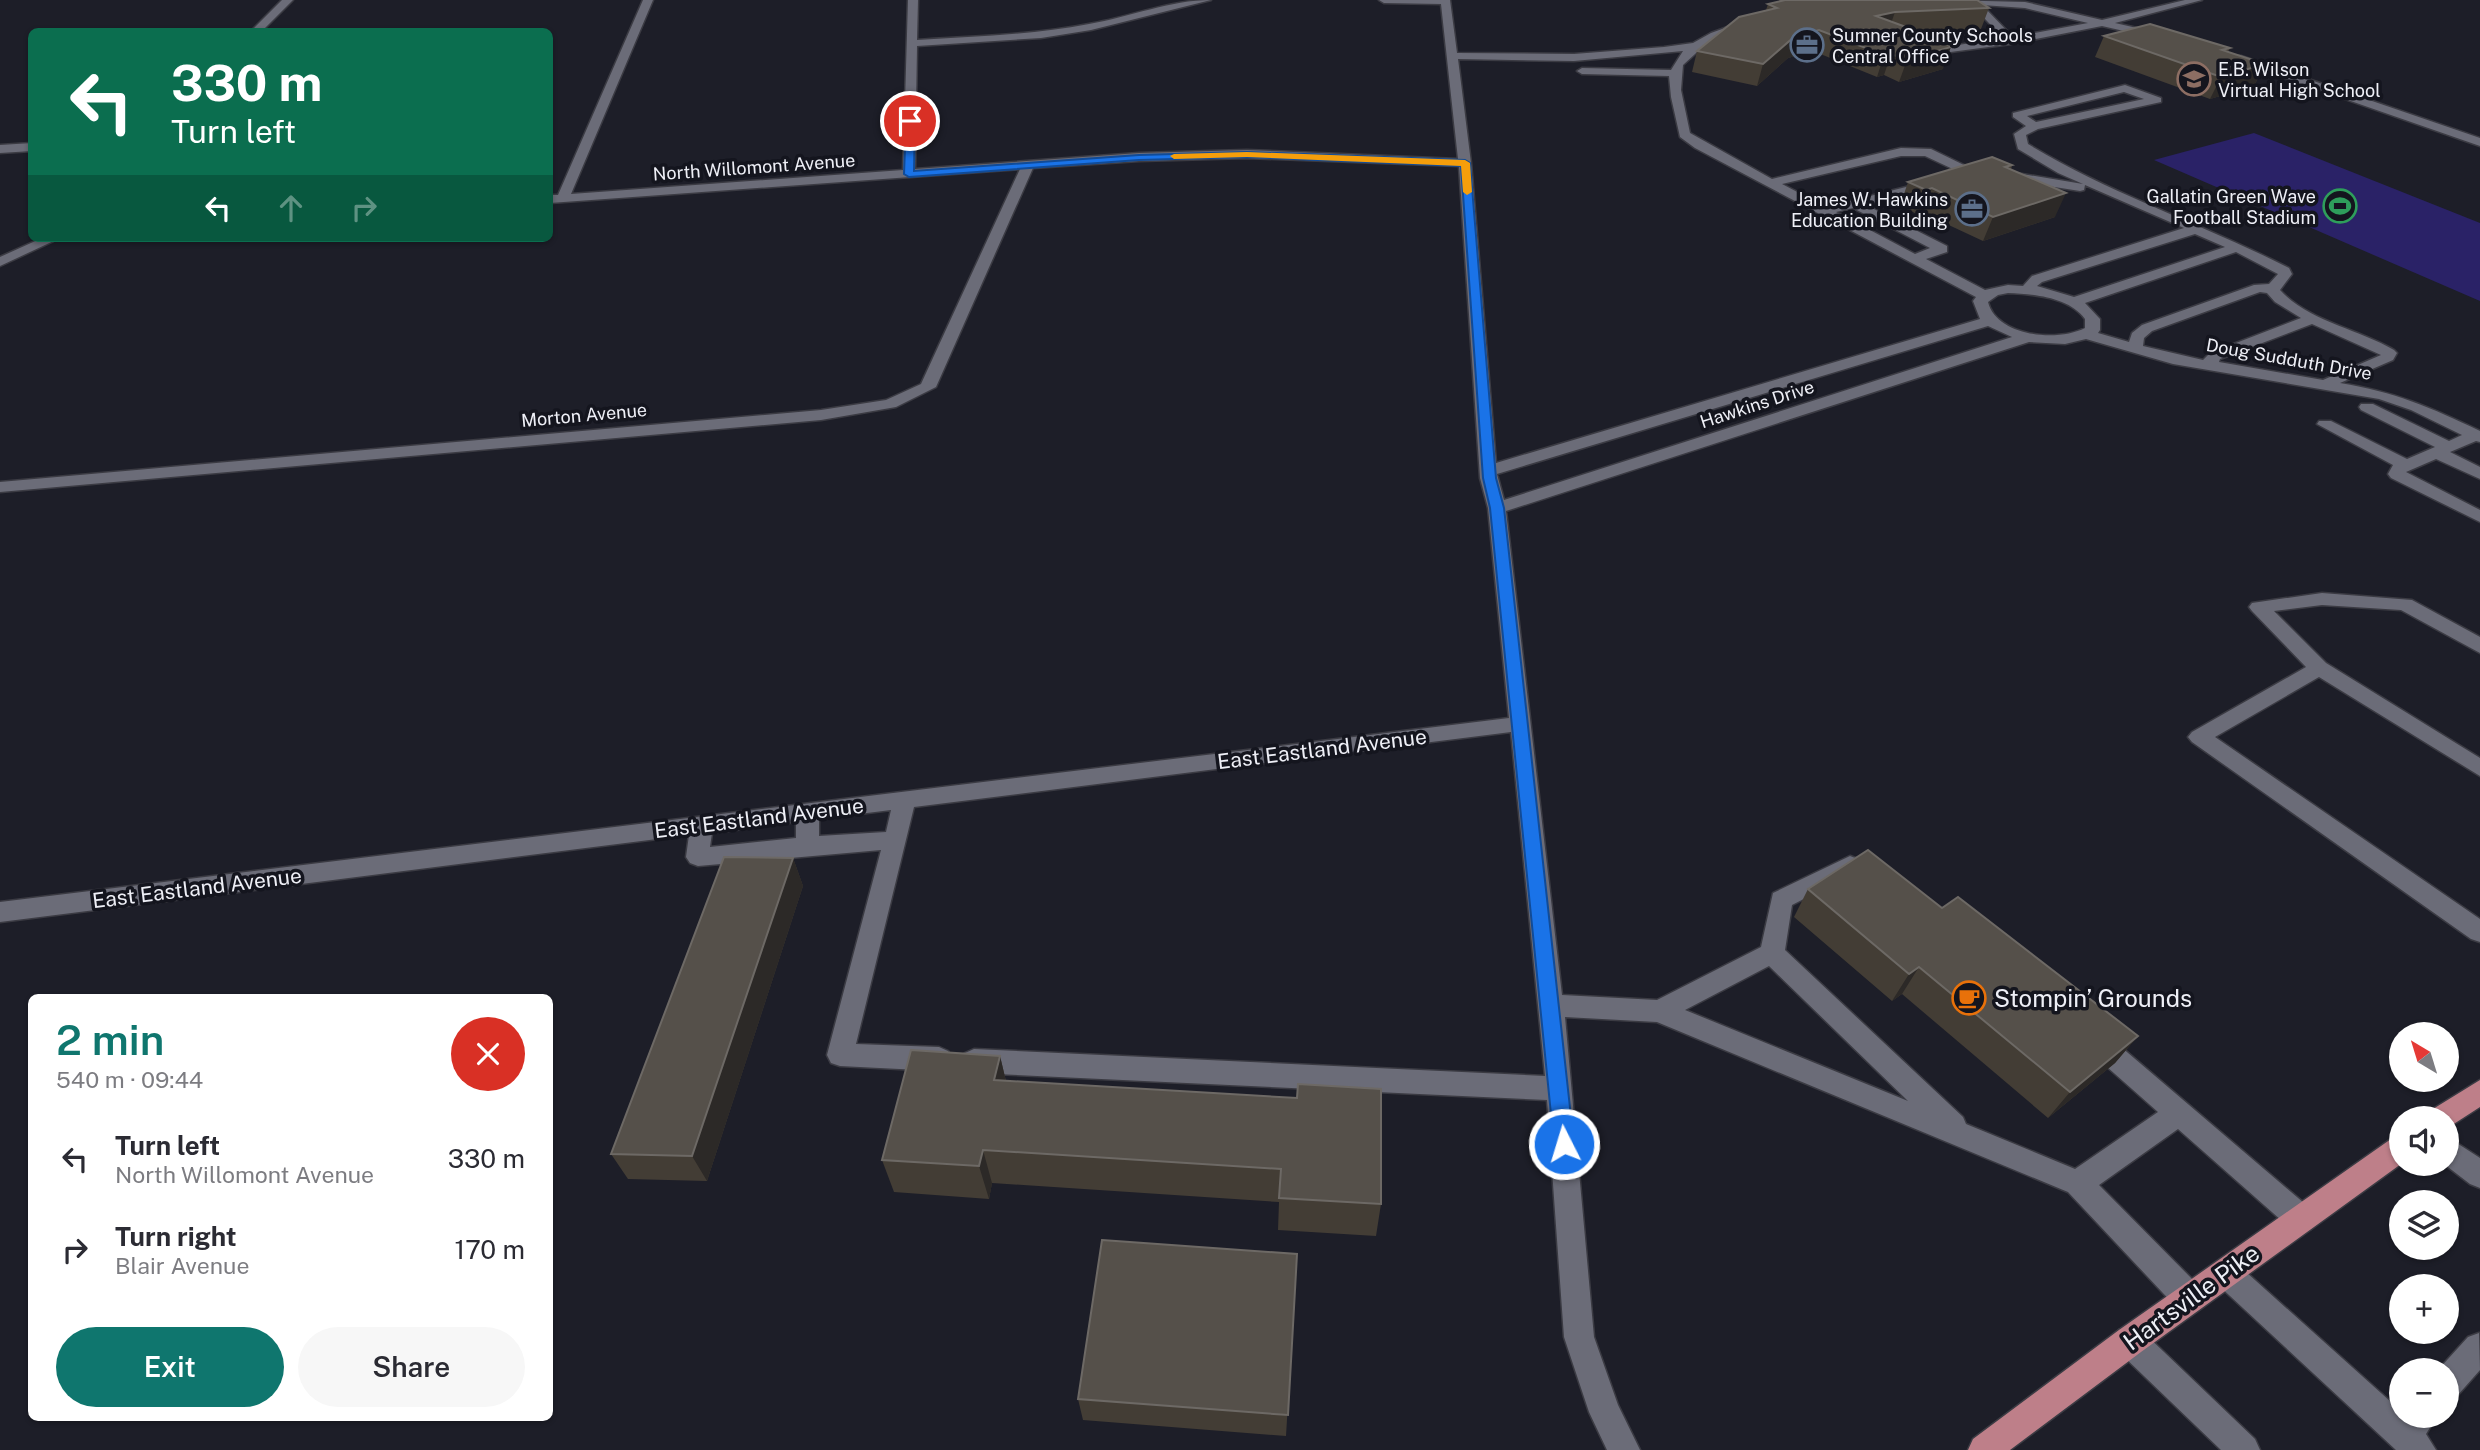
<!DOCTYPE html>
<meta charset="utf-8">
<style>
:root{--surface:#fff;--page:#f7f7f7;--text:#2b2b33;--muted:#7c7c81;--accent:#0f766e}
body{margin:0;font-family:"Public Sans",sans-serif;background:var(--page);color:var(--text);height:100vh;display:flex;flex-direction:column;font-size:26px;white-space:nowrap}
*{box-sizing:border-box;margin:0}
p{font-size:23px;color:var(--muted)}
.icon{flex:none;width:38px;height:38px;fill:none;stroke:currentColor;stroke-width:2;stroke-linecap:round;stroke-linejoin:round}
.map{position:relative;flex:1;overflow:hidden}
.details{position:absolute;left:28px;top:994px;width:525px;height:427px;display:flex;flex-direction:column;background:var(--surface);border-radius:10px;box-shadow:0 2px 5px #0004}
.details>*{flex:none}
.banner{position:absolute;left:28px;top:28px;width:525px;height:214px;border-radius:10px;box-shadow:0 2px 5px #0004;background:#0b6e4f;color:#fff;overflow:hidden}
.needle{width:46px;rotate:322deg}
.fabs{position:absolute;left:2389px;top:1022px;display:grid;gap:14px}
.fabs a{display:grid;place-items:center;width:70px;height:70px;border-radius:50%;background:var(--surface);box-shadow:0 2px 5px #0004;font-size:35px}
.pin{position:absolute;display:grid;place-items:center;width:60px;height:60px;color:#fff;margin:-30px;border:4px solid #fff;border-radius:50%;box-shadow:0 2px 7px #0007}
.me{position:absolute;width:77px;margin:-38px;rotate:355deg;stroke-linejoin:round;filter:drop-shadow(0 0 5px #0008)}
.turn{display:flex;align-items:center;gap:24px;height:147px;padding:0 28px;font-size:32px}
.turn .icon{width:91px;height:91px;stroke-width:2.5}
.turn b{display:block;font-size:49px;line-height:60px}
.lanes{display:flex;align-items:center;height:66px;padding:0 28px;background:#0003;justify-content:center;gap:35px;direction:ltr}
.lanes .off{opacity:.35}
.round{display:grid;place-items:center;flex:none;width:74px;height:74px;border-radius:37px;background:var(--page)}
.headline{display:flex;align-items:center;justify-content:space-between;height:119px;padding:0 28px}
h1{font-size:42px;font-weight:600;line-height:52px;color:var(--accent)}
.button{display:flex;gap:14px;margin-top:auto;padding:14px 28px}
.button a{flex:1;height:80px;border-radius:42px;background:var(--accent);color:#fff;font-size:28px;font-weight:600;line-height:80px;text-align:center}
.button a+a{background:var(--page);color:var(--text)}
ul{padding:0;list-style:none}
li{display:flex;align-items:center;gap:21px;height:91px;padding:0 28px}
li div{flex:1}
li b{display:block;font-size:26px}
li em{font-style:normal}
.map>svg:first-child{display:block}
</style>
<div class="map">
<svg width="2480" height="1450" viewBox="0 0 2480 1450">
<rect width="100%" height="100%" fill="#1d1e28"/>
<path fill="#2a2267" d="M 2254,133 L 2480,223 L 2480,301 L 2154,160 Z"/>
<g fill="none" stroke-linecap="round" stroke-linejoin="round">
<defs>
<path id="minor" d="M 282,0 L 293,0 L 261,32 L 250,32 Z
M 643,0 L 653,0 L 571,194 L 903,170 L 908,0 L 918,0 L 917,40 C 975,36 1033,35 1089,24 C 1130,17 1170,0 1211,0 L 1091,30 L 1041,38 L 917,46 L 915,169 L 1139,153 L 1247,150 L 1458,159 L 1441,4 L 1384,3 L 1379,0 L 1450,0 L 1457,53 L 1574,54 L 1664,47 L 1693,43 L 1711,33 L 1747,20 L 1752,23 L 1751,25 L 1707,43 L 1683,65 L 1681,90 L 1690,133 L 1772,179 L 1901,148 L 1931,149 L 1968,167 L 1970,170 L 1962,181 L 1866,205 L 1947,246 L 1947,252 L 1926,259 L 1985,290 L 2008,285 L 2023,286 L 2032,276 L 2184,228 L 2085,185 L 2084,190 L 2080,191 L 2004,179 L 1998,175 L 2004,171 L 2083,184 L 2058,173 L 2018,149 L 2014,134 L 2026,126 L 2013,117 L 2013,113 L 2125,85 L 2161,98 L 2161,102 L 2038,129 L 2026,135 L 2028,144 C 2110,194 2203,224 2289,268 L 2292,274 L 2280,290 C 2308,321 2358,329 2394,350 L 2397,353 L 2393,360 L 2340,383 C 2395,392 2430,407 2480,431 L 2480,442 L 2476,441 L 2450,452 L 2480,467 L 2480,479 L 2436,459 L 2406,472 L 2480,510 L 2480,522 L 2391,478 L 2388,474 L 2393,465 L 2317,424 L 2319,421 L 2331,421 L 2407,459 L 2435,447 L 2361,410 L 2359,407 L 2361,404 L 2373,404 L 2449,441 L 2462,435 L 2411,410 L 2379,399 L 2173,364 L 2086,339 L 2065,344 L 2029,342 L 1506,511 L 1562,995 L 1657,1000 L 1761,947 L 1773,893 L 1850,856 L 1858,859 L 1862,865 L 1858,871 L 1792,905 L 1785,950 L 1963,1117 L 1966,1124 L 2075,1169 L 2158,1112 L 2089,1051 L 2085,1043 L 2089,1035 L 2098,1032 L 2107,1035 L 2311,1209 L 2315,1219 L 2311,1229 L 2301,1233 L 2291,1229 L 2178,1129 L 2099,1185 L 2200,1287 L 2204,1298 L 2200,1309 L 2189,1313 L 2178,1309 L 2068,1192 L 1657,1022 L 1565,1017 L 1594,1337 L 1618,1405 L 1640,1450 L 1607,1450 L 1589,1412 L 1564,1337 L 1547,1100 L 974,1073 L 965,1069 L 961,1061 L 965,1053 L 974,1049 L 1545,1076 L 1511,732 L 914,807 L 856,1044 L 939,1047 L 948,1051 L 952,1059 L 948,1067 L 939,1071 L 840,1066 L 831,1063 L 827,1055 L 881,850 L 698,866 L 690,863 L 686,857 L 689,835 L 0,922 L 0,902 L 1509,718 L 1488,508 L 1480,478 L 1459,166 L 1247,158 L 1139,161 L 1033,168 L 936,387 L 896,407 L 821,420 L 0,492 L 0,482 L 821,410 L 886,400 L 921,384 L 1020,169 L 550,203 L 550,195 L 558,195 ZM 1683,51 L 1671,70 L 1582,68 L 1577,71 L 1582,74 L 1669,76 L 1671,97 L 1680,137 L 1695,148 L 1976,297 L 1973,301 L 1980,319 L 1496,463 L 1471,163 L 1458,59 L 1574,61 ZM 2124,92 L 2144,99 L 2036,122 L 2027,116 ZM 1901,156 L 1925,156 L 1957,171 L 1954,175 L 1826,207 L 1782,184 ZM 1853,208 L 1930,248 L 1915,254 L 1836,212 ZM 2195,234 L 2225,247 L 2074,297 L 2037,286 L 2042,282 ZM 2236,252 L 2278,274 L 2269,284 L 2254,285 L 2142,325 L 2132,333 L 2129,342 L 2098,333 L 2100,330 L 2100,319 L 2085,303 ZM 2260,292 L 2267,293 L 2275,302 L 2301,318 L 2210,353 L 2203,360 L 2143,346 L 2144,338 L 2152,331 ZM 2008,293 C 2033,294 2069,297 2085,319 L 2085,328 C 2058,342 1997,337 1988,302 L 1998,295 ZM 2312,324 L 2381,355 L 2323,380 L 2219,362 L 2220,359 ZM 1988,326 L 2012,337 L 1504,500 L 1497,474 ZM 891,810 L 886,832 L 819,836 L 819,819 ZM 796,822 L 796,838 L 710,847 L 712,833 ZM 1769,966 L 1908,1101 L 1685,1010 Z
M 1945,0 L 2025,2 L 2102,20 L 2185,0 L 2202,0 L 2115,23 L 2163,34 L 2164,36 L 2159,39 L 2102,26 L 2011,44 L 1943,53 L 1939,52 L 1939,48 L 2003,38 L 1971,4 ZM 1982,5 L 2025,8 L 2088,23 L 2013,37 Z
M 2233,56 L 2241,56 L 2480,138 L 2480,146 L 2233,60 Z
M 32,143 L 32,151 L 0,153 L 0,145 Z
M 42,238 L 60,238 L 0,266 L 0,257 Z
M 2322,593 L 2412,600 L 2480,637 L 2480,653 L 2401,610 L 2322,605 L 2274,611 L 2326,663 L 2480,758 L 2480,776 L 2319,677 L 2215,737 L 2480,919 L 2480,942 L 2471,939 L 2192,742 L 2188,737 L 2192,732 L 2306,667 L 2252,611 L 2249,607 L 2252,603 Z
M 2446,1136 L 2480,1158 L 2480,1188 L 2470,1184 L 2444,1164 L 2446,1164 Z
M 2226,1258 L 2236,1263 L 2401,1411 L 2401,1416 L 2437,1416 L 2426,1434 L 2436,1450 L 2396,1450 L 2216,1283 L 2211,1273 L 2216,1263 Z
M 2130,1326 L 2141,1330 L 2255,1439 L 2260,1450 L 2221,1450 L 2119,1352 L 2115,1341 L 2119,1330 Z
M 2479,1333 L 2480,1370 L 2457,1396 L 2446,1400 L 2446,1370 L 2438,1370 L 2468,1337 Z"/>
<path id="major" d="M 2480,1080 L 2480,1107 L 2446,1129 L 2446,1118 L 2430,1118 L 2433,1109 Z
M 2401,1135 L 2401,1164 L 2141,1352 L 2010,1450 L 1968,1450 L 1973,1439 L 2119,1330 L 2391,1139 Z"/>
</defs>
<use href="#minor" stroke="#3b3b43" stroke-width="3"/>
<use href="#major" stroke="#3b3b43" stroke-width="3"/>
<use href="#minor" fill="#6b6c78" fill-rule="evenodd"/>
<use href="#major" fill="#be7f89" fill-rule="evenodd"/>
</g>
<path fill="#433d35" d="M 1768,4 L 1989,8 L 1981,29 L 1918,31 L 1943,69 L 1899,82 L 1884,75 L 1877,77 L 1813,51 L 1788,58 L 1757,86 L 1692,72 L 1697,51 L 1766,10 Z
M 2104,36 L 2230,48 L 2228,52 L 2265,64 L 2254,86 L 2210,99 L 2095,57 Z
M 2012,165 L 2011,170 L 2055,217 L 1983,241 L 1923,213 L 1917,214 L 1900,206 L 1908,182 Z
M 793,858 L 803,886 L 707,1181 L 628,1179 L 611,1154 Z
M 1808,889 L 1942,908 L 2138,1036 L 2115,1063 L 2048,1118 L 1902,994 L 1892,1001 L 1794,917 Z
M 1000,1056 L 1006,1081 L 1297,1098 L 1381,1204 L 1376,1236 L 1278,1230 L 1279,1202 L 992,1183 L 989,1199 L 894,1192 L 882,1160 Z
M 1297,1254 L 1286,1436 L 1083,1420 L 1078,1399 Z"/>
<path fill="#2c2927" d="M 1895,12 L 1888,32 L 1876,16 Z
M 1819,30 L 1813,51 L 1788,58 L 1757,86 L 1763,64 L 1794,37 Z
M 1951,47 L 1943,69 L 1899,82 L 1907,60 Z
M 1891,54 L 1884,75 L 1877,77 L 1884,55 Z
M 2265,64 L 2254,86 L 2210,99 L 2221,77 Z
M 1932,188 L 1923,213 L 1917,214 L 1926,190 Z
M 2066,193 L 2055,217 L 1983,241 L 1993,217 Z
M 793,858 L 803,886 L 707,1181 L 692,1156 Z
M 1919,967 L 1902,994 L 1892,1001 L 1909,974 Z
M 2138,1036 L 2115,1063 L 2048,1118 L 2070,1092 Z
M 1000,1056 L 1008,1090 L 994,1080 Z
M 983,1150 L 992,1183 L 989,1199 L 979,1166 Z"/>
<path fill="#55504a" stroke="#6d6965" stroke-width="2" d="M 1785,0 L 1977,0 L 1989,8 L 1895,12 L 1876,16 L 1941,40 L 1951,47 L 1907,60 L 1891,54 L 1884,55 L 1819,30 L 1794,37 L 1763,64 L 1697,51 L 1739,17 L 1777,8 L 1768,4 Z
M 2150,24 L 2230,48 L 2222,50 L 2265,64 L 2221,77 L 2104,36 Z
M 1992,157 L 2012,165 L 2005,167 L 2066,193 L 1993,217 L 1932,188 L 1926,190 L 1908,182 Z
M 1868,850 L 1942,908 L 1958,897 L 2138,1036 L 2070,1092 L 1919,967 L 1909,974 L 1808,889 Z
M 724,857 L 793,858 L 692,1156 L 611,1154 Z
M 911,1050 L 1000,1056 L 994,1080 L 1297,1098 L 1298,1084 L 1381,1089 L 1381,1204 L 1279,1198 L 1281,1169 L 983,1150 L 979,1166 L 882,1160 Z
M 1102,1240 L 1297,1254 L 1288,1415 L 1078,1399 Z"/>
<path fill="#1a73e8" stroke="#114b97" stroke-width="2" d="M 910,119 L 915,121 L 914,171 L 1139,155 L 1247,152 L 1465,160 L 1470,163 L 1496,478 L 1504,508 L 1574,1144 L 1571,1151 L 1564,1154 L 1557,1151 L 1554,1144 L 1490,508 L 1483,478 L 1461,166 L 1247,157 L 1139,160 L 909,177 L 904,174 L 906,121 Z"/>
<path fill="#f59e0b" d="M 1247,152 L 1465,160 L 1470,163 L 1472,192 L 1467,195 L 1463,192 L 1461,166 L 1247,157 L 1174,159 L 1170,156 L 1174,154 Z"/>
<defs>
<symbol id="office-ring" viewBox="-11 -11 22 22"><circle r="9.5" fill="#14151e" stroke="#5c6f8a" stroke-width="1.5"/><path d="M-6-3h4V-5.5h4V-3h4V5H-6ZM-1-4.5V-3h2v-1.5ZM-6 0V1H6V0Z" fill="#5c6f8a"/></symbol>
<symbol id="school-ring" viewBox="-11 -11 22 22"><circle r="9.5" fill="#14151e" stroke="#8d6e63" stroke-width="1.5"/><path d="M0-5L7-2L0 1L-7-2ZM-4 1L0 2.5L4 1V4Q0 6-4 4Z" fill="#8d6e63"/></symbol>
<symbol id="stadium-ring" viewBox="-11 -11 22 22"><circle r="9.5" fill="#14151e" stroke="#2e9e5b" stroke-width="1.5"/><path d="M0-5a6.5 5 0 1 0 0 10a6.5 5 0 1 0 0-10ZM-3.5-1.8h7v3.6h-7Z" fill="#2e9e5b"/></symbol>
<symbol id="cafe-ring" viewBox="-11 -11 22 22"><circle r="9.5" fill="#14151e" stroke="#e8710a" stroke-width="1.5"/><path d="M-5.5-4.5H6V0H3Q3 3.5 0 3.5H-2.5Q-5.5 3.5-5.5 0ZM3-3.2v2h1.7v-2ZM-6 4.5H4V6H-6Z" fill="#e8710a"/></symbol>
</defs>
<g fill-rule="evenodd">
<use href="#office-ring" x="1788" y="26" width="38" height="38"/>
<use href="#school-ring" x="2175" y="60" width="38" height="38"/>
<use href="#stadium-ring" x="2321" y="187" width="38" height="38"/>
<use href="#office-ring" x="1953" y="190" width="38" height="38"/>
<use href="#cafe-ring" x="1950" y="979" width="38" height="38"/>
</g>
<g text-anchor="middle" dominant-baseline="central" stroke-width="7" stroke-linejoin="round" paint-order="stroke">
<g font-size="18" fill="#eeeff6" stroke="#14151e" text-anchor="start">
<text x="1832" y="35">Sumner County Schools<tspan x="1832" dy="21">Central Office</tspan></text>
<text x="2218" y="69">E.B. Wilson<tspan x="2218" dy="21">Virtual High School</tspan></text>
<text x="2316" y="196" text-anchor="end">Gallatin Green Wave<tspan x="2316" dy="21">Football Stadium</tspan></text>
<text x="1948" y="199" text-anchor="end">James W. Hawkins<tspan x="1948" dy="21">Education Building</tspan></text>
</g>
<g font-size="18" fill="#eeeff6" stroke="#14151e">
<text transform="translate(754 167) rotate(-4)">North Willomont Avenue</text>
<text transform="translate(2289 359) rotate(10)">Doug Sudduth Drive</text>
<text transform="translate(1757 404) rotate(-18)">Hawkins Drive</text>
<text transform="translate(584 415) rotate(-5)">Morton Avenue</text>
</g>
<g font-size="21" fill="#eeeff6" stroke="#14151e">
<text transform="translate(1322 749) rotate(-7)">East Eastland Avenue</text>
<text transform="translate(759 818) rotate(-7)">East Eastland Avenue</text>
<text transform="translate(197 888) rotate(-7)">East Eastland Avenue</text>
</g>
<g font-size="24" fill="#eeeff6" stroke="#14151e" text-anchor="start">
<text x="1994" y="998">Stompin’ Grounds</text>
</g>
<g font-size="24" fill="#eeeff6" stroke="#14151e">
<text transform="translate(2191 1297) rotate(-36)">Hartsville Pike</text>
</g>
</g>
</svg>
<div class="fabs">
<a><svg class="needle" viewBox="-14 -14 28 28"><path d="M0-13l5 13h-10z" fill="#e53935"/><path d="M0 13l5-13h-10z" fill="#7c7c81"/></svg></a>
<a><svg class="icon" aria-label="sound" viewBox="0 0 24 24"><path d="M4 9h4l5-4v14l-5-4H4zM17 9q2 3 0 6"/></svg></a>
<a><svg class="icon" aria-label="layers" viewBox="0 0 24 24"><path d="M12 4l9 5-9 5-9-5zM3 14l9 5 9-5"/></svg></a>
<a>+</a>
<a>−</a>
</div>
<div class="pin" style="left:910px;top:121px;background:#d93025"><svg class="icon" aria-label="arrive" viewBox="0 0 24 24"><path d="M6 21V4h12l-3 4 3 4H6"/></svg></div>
<svg class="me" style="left:1564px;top:1144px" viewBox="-20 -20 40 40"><circle r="17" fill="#1a73e8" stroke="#fff" stroke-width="3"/><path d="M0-11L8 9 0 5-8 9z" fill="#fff"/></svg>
<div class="banner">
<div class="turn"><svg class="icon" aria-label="left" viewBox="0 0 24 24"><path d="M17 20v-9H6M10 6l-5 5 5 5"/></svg><div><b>330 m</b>Turn left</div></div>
<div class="lanes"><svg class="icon" aria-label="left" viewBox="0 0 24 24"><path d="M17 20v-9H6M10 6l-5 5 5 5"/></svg><svg class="icon off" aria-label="ahead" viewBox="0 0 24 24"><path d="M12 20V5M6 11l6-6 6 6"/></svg><svg class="icon off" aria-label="right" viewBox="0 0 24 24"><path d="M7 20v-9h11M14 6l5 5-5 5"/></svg></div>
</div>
<section class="details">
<div class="headline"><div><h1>2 min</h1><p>540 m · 09:44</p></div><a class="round" style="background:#d93025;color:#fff"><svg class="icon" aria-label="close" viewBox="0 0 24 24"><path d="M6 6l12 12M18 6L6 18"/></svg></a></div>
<ul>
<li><svg class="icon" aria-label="left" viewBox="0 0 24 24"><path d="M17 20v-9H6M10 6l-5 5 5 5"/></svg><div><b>Turn left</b><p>North Willomont Avenue</p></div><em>330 m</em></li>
<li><svg class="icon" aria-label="right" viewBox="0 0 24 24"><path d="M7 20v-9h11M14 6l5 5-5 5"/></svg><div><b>Turn right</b><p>Blair Avenue</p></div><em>170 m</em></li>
</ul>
<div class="button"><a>Exit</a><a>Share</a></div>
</section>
</div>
